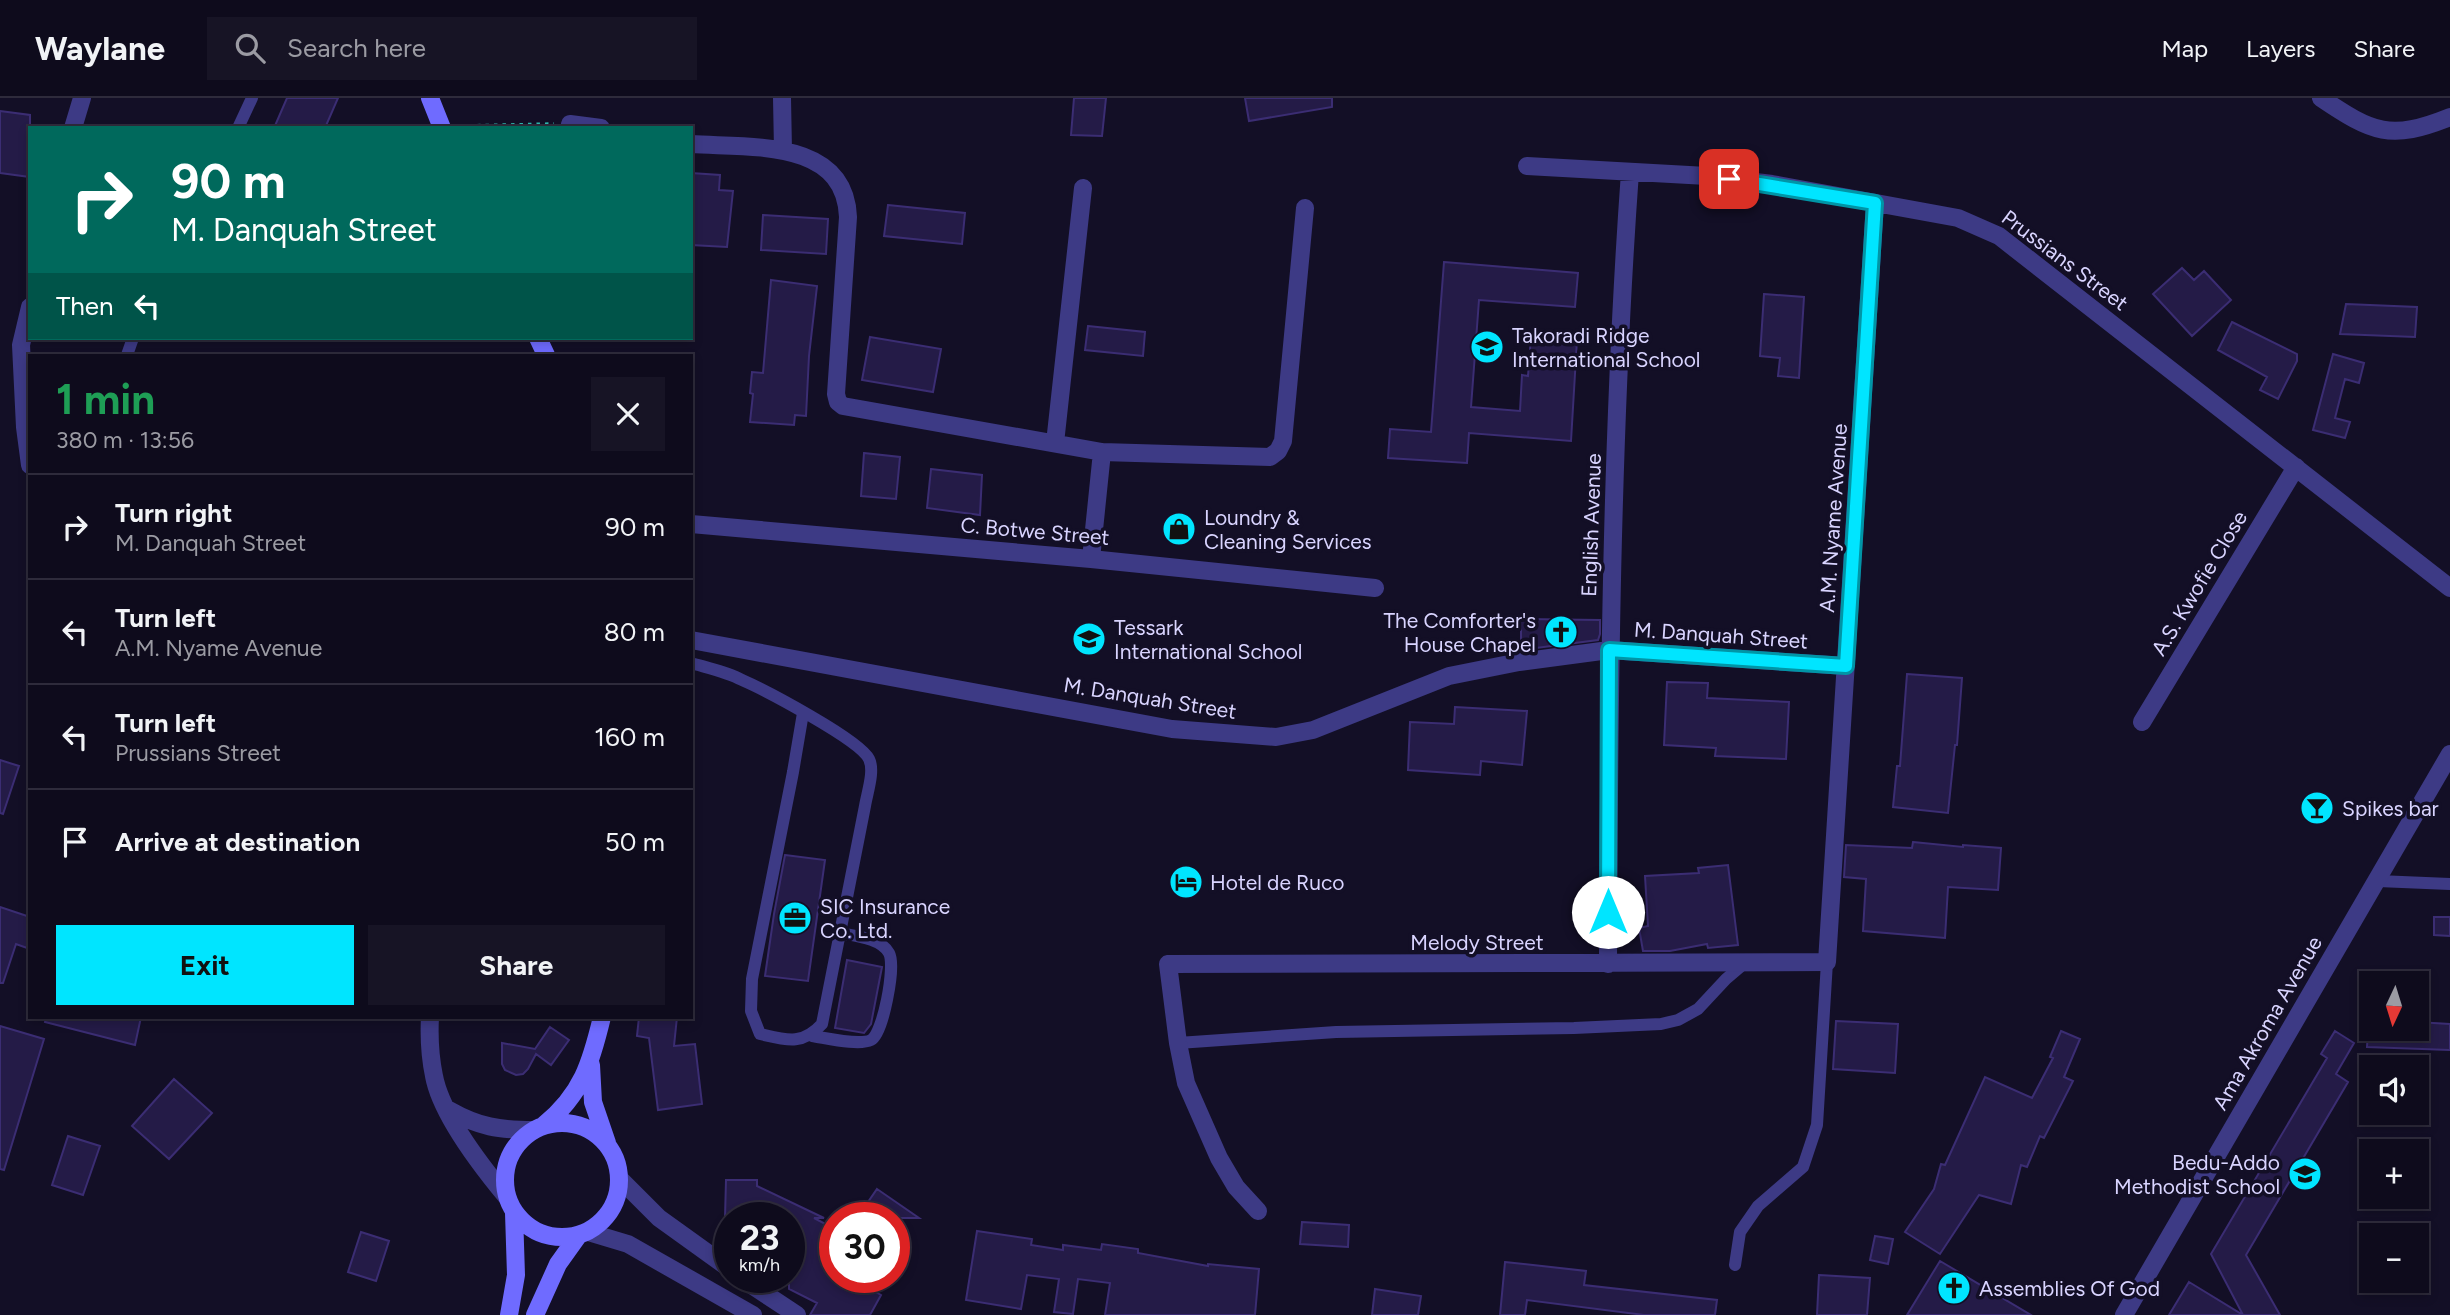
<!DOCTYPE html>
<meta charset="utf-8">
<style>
:root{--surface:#0e0b1c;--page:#171425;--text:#f1f3f6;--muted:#9b9ba3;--line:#2e2b3b;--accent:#00e5ff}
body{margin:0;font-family:Figtree,sans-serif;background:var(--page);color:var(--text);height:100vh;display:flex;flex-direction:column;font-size:26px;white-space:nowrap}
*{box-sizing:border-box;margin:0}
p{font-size:23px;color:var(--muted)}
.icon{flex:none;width:38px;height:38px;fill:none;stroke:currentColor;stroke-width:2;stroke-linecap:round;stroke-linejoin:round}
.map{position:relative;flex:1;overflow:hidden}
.details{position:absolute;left:28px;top:256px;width:665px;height:665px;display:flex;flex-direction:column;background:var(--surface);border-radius:0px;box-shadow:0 4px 10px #0003,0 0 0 2px var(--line)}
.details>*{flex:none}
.banner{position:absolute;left:28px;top:28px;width:665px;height:214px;border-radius:0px;box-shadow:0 4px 10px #0003,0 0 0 2px var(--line);background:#00695c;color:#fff;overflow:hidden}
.needle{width:46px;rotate:184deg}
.controls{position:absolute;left:2359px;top:873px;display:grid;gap:14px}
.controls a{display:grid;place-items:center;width:70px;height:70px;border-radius:0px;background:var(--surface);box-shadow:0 4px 10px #0003,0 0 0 2px var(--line);font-size:35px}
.speed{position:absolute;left:714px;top:1104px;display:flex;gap:14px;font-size:35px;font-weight:700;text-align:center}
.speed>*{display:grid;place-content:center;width:91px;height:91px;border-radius:50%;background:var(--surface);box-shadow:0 4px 10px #0003,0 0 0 2px var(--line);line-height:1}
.speed small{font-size:18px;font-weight:400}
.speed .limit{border:10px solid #d22;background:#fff;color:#111}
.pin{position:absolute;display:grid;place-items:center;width:60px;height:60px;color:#fff;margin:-30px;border-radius:14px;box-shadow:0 4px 10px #0006}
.me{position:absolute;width:77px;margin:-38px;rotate:0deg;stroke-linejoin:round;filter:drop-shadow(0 0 5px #0008)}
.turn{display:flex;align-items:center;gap:24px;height:147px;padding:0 28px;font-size:32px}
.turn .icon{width:91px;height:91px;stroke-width:2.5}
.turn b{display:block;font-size:49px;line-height:60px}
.then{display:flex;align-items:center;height:66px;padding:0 28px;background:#0003;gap:14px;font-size:26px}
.round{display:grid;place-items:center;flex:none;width:74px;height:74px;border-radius:0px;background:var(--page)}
.head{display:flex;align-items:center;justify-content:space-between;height:119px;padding:0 28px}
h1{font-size:42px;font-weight:700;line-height:52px;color:#1e9e55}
.cta{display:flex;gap:14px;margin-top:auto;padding:14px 28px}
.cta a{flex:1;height:80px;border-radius:0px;background:var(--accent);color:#111;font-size:28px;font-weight:700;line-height:80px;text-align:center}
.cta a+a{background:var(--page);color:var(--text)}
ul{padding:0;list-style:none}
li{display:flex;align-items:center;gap:21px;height:105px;padding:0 28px;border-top:2px solid var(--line)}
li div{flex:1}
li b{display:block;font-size:26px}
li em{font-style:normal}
header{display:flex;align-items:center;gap:42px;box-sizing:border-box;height:98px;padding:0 35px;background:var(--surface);border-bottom:2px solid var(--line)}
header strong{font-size:33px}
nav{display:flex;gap:38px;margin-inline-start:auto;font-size:24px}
.search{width:490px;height:63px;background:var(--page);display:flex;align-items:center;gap:18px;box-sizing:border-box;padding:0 24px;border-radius:0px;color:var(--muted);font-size:26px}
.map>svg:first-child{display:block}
</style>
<header>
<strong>Waylane</strong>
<div class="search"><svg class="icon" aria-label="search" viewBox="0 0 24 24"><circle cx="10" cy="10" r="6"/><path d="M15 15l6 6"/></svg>Search here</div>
<nav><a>Map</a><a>Layers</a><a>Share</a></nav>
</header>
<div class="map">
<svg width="2450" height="1217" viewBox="0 0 2450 1217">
<rect width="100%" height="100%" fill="#130f26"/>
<path fill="#241b47" stroke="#3b2d73" stroke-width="2" d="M 287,0 L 338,0 L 325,30 L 274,30 Z
M 1074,0 L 1106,0 L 1102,38 L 1071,37 Z
M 1245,0 L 1332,0 L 1332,9 L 1249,23 Z
M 0,13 L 30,17 L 30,79 L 0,75 Z
M 691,75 L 720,77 L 719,92 L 733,93 L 727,149 L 691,147 Z
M 888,107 L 965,115 L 962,146 L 884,138 Z
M 763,117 L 828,121 L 826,156 L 761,152 Z
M 1444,164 L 1578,175 L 1575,209 L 1479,202 L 1471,309 L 1520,313 L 1522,277 L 1528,278 L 1531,238 L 1577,242 L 1571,343 L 1469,335 L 1467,365 L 1388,360 L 1390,331 L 1431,334 Z
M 2182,170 L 2194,182 L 2204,173 L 2231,202 L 2192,238 L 2153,196 Z
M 771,182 L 817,188 L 809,258 L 806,318 L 795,317 L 794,327 L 750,324 L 753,296 L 750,295 L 752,274 L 763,275 Z
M 1764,196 L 1804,199 L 1799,280 L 1778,278 L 1780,260 L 1760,258 Z
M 2346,206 L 2417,209 L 2415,239 L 2340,236 Z
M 2232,224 L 2297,256 L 2297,263 L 2278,301 L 2260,292 L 2267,279 L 2218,252 Z
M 1088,228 L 1145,234 L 1143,258 L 1085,252 Z
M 870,239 L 941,251 L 933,294 L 862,282 Z
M 2333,256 L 2364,265 L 2359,285 L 2345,281 L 2335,320 L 2350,324 L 2345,340 L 2313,332 Z
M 864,355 L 900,359 L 896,401 L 861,398 Z
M 931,371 L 982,377 L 980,417 L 927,410 Z
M 1521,521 L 1600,522 L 1600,536 L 1598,542 L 1521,552 Z
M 1907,576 L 1962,580 L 1957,647 L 1955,647 L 1948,715 L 1893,709 L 1897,668 L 1900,668 Z
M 1667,584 L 1708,585 L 1707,600 L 1789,604 L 1786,661 L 1715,658 L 1716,650 L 1664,647 Z
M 1455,609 L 1527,613 L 1522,667 L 1481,663 L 1480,677 L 1408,672 L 1410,624 L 1454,626 Z
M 0,662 L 19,668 L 3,716 L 0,715 Z
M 1913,744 L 1963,749 L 1963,747 L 2001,750 L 1998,792 L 1948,789 L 1945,840 L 1863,833 L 1866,781 L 1844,779 L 1846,747 L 1912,750 Z
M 785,757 L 825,762 L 808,883 L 765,878 L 774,816 Z
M 1728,767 L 1738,847 L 1708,850 L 1707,846 L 1670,853 L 1643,853 L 1639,830 L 1648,828 L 1645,778 L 1699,775 L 1698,770 Z
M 0,809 L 30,819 L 30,851 L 16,846 L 3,885 L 0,885 Z
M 2434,819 L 2450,819 L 2450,838 L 2434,837 Z
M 847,862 L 882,869 L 871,926 L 864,935 L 835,930 Z
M 46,919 L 141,919 L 135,947 L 45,924 Z
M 639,919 L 677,919 L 674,948 L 695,946 L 702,1006 L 658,1012 L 649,940 L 637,938 Z
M 1836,923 L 1898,926 L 1895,975 L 1833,971 Z
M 2417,924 L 2450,926 L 2450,952 L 2367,949 L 2368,931 L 2417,931 Z
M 0,928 L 44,941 L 4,1072 L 0,1071 Z
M 550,929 L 569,942 L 551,967 L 536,956 L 528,971 L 523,976 L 516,977 L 505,972 L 502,966 L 502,945 L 535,951 Z
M 2061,933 L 2080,941 L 2064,979 L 2073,983 L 2044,1040 L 2040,1038 L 2027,1069 L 2021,1067 L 2011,1106 L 1979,1097 L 1940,1156 L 1905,1134 L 1934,1091 L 1941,1066 L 1945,1067 L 1985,979 L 2032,1000 L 2053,960 L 2050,959 Z
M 2335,933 L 2354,945 L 2336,976 L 2348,984 L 2246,1157 L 2280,1217 L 2243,1217 L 2211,1156 L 2327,960 L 2321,956 Z
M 174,981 L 212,1015 L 169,1061 L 132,1028 Z
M 68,1038 L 100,1048 L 83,1097 L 52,1087 Z
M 726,1082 L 757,1082 L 757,1088 L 824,1120 L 814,1120 L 835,1131 L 835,1180 L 860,1180 L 878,1190 L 876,1194 L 881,1197 L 870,1217 L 810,1217 L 817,1205 L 789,1191 L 789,1120 L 725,1120 Z
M 877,1091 L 919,1120 L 857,1120 Z
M 1302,1124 L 1349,1127 L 1348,1149 L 1300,1146 Z
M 977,1133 L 1032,1141 L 1031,1147 L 1063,1152 L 1063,1147 L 1101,1152 L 1102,1146 L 1138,1151 L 1138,1155 L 1208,1168 L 1208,1166 L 1259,1171 L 1255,1217 L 1105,1217 L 1110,1185 L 1078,1181 L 1073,1216 L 1054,1214 L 1059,1181 L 1027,1177 L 1021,1211 L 966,1202 Z
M 361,1134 L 389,1143 L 376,1183 L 348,1174 Z
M 1875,1138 L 1893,1141 L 1888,1166 L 1870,1162 Z
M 1940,1163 L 2031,1217 L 1907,1217 Z
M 1505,1164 L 1586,1173 L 1584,1187 L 1717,1202 L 1715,1217 L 1644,1217 L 1527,1202 L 1525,1217 L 1500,1217 Z
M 1819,1177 L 1870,1180 L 1867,1217 L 1817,1217 Z
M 2189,1184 L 2243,1217 L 2169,1217 Z
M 1375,1191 L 1421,1198 L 1418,1217 L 1372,1217 Z"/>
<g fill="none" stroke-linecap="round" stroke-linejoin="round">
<path stroke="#2fb8b0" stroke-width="3.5" stroke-dasharray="3.5 5" stroke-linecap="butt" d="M 460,28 L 554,26"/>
<path stroke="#3d3a85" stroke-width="12" d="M 238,30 L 252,0
M 127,257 L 133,240
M 691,565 C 708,570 727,574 742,582 C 765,592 860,642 869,661 C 875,673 867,695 865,708 L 822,926 C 802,948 786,942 760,936 L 751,913 L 752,881 L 793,674 L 803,615
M 2378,783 L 2450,786
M 812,938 C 826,940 859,948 871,942 C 883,936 896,868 889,855 C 881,840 855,838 840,835
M 1178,945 L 1336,934 L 1574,930 L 1661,926 L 1678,922 L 1698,911 L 1726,881 L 1746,864
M 1735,1167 L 1740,1134 L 1758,1108 L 1803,1069 L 1817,1027 L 1827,864"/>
<path stroke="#3d3a85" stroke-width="18" d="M 782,0 L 783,52
M 2321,0 C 2373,35 2390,43 2450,19
M 570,26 L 601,30
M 73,30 L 82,0
M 691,46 C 749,50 845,40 848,119 L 836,296 L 838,304 L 843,308 L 1102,354 L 1270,359 L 1278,353 L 1283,343 L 1305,110
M 1527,68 L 1707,78 L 1772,86 L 1958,120 L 1999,138 L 2450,490
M 30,209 L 21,247 L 25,329 L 30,367
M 1055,345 L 1083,90
M 691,426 L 1091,461 L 1375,490
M 1091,461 L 1102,354
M 691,542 L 1172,631 L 1276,639 L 1313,632 L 1449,578 L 1519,564 L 1609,552 L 1846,568
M 2142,624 L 2296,369
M 1608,866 C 1609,602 1611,337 1630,74
M 430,919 C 429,938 430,959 434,978 C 441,1016 482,1069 506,1098
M 449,1012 C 479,1029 499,1032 534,1032
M 620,1081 L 659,1120 L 730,1171
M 1258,1113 L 1236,1089 L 1219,1060 L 1186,985 L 1178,945 L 1168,866 L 1827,864 L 1875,105
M 588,1134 L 628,1146 L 753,1217
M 741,1180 L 797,1217
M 2124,1217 L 2450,656"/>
<path stroke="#6f6bff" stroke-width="18" d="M 430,0 L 442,30
M 538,240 L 546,257
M 591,967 L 593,1004 L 607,1045
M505 1082a57 57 0 1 1 114 0a57 57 0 1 1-114 0Z
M 544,1027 C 582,996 591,965 602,919
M 509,1217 L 516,1177 L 514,1115
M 535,1217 L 558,1166 L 578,1138"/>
</g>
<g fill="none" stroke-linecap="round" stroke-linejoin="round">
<defs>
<path id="route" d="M 1608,814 L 1609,552 L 1846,568 L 1875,105 L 1729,81"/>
</defs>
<use href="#route" stroke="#0095a6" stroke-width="18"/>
<use href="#route" stroke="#00e5ff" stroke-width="12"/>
</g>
<defs>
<symbol id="school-disc" viewBox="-11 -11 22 22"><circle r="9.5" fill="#00e5ff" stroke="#130f26"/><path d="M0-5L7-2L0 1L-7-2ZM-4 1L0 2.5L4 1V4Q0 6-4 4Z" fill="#111"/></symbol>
<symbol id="shop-disc" viewBox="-11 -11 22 22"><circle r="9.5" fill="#00e5ff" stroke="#130f26"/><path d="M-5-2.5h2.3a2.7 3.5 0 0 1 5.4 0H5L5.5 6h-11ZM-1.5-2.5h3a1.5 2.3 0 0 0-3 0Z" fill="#111"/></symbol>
<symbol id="church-disc" viewBox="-11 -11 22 22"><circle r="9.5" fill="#00e5ff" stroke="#130f26"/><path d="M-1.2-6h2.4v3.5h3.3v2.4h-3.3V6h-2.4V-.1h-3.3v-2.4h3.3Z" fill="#111"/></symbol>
<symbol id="bar-disc" viewBox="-11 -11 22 22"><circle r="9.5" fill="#00e5ff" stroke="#130f26"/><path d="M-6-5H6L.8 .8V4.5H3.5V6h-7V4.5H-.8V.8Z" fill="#111"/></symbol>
<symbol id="hotel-disc" viewBox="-11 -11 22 22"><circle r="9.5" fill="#00e5ff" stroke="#130f26"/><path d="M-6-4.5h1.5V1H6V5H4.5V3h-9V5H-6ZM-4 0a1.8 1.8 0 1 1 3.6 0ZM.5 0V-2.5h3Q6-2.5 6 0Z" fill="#111"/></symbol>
<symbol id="office-disc" viewBox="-11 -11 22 22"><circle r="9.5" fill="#00e5ff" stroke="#130f26"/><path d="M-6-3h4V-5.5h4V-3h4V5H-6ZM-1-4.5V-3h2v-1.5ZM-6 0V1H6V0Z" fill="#111"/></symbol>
</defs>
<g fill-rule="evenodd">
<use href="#school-disc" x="1468" y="230" width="38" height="38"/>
<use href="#shop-disc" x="1160" y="412" width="38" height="38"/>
<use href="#church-disc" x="1542" y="515" width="38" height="38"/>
<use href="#school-disc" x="1070" y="522" width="38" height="38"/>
<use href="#bar-disc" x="2298" y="691" width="38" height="38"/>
<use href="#hotel-disc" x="1167" y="765" width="38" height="38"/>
<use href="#office-disc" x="776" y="801" width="38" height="38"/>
<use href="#school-disc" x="2286" y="1057" width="38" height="38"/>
<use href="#church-disc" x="1935" y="1171" width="38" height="38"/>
</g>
<g text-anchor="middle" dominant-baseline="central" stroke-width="7" stroke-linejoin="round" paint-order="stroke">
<g font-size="21" fill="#d9d4ff" stroke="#130f26">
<text transform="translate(2065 162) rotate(37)">Prussians Street</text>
<text transform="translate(1833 420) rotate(-86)">A.M. Nyame Avenue</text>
<text transform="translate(1591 427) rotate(-88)">English Avenue</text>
<text transform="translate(1035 433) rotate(5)">C. Botwe Street</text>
<text transform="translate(2199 485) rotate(-59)">A.S. Kwofie Close</text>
<text transform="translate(1721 537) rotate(4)">M. Danquah Street</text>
<text transform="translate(1150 600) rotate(9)">M. Danquah Street</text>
<text x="1477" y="844">Melody Street</text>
<text transform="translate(2267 925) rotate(-60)">Ama Akroma Avenue</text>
</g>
<g font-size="21" fill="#d9d4ff" stroke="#130f26" text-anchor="start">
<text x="1512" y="237">Takoradi Ridge<tspan x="1512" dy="24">International School</tspan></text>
<text x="1204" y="419">Loundry &amp;<tspan x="1204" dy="24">Cleaning Services</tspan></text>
<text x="1536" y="522" text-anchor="end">The Comforter's<tspan x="1536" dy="24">House Chapel</tspan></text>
<text x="1114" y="529">Tessark<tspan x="1114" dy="24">International School</tspan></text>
<text x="2342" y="710">Spikes bar</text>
<text x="1210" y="784">Hotel de Ruco</text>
<text x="820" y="808">SIC Insurance<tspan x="820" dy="24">Co. Ltd.</tspan></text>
<text x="2280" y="1064" text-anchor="end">Bedu-Addo<tspan x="2280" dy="24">Methodist School</tspan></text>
<text x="1979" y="1190">Assemblies Of God</text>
</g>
</g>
</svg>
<div class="controls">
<a><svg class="needle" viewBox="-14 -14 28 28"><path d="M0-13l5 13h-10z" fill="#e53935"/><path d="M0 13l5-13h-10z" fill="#9b9ba3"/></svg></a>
<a><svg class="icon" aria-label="sound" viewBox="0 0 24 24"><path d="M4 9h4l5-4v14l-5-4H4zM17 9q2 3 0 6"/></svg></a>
<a>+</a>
<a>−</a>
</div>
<div class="speed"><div>23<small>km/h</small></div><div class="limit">30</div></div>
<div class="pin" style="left:1729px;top:81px;background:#d93025"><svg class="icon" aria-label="arrive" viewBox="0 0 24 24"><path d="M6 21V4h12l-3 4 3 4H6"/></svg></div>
<svg class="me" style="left:1608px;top:814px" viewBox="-20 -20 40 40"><circle r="19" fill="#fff"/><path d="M0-13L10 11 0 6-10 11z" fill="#00e5ff"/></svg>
<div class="banner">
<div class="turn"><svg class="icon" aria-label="right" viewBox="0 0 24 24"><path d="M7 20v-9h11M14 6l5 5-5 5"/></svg><div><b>90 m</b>M. Danquah Street</div></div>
<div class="then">Then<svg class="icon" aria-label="left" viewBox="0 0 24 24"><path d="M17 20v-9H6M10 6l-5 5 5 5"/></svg></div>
</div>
<section class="details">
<div class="head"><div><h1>1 min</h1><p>380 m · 13:56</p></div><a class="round"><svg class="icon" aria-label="close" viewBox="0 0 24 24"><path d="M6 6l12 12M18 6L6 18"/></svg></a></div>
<ul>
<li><svg class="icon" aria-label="right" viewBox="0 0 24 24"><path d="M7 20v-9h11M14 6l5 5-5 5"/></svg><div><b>Turn right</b><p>M. Danquah Street</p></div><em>90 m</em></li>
<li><svg class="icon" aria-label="left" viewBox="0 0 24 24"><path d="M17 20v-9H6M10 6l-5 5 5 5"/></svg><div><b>Turn left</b><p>A.M. Nyame Avenue</p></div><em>80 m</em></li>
<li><svg class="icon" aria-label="left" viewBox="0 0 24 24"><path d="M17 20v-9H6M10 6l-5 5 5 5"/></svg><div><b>Turn left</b><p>Prussians Street</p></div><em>160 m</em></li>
<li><svg class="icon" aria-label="arrive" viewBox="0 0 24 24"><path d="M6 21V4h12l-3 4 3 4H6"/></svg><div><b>Arrive at destination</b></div><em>50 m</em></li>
</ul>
<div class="cta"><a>Exit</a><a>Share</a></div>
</section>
</div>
